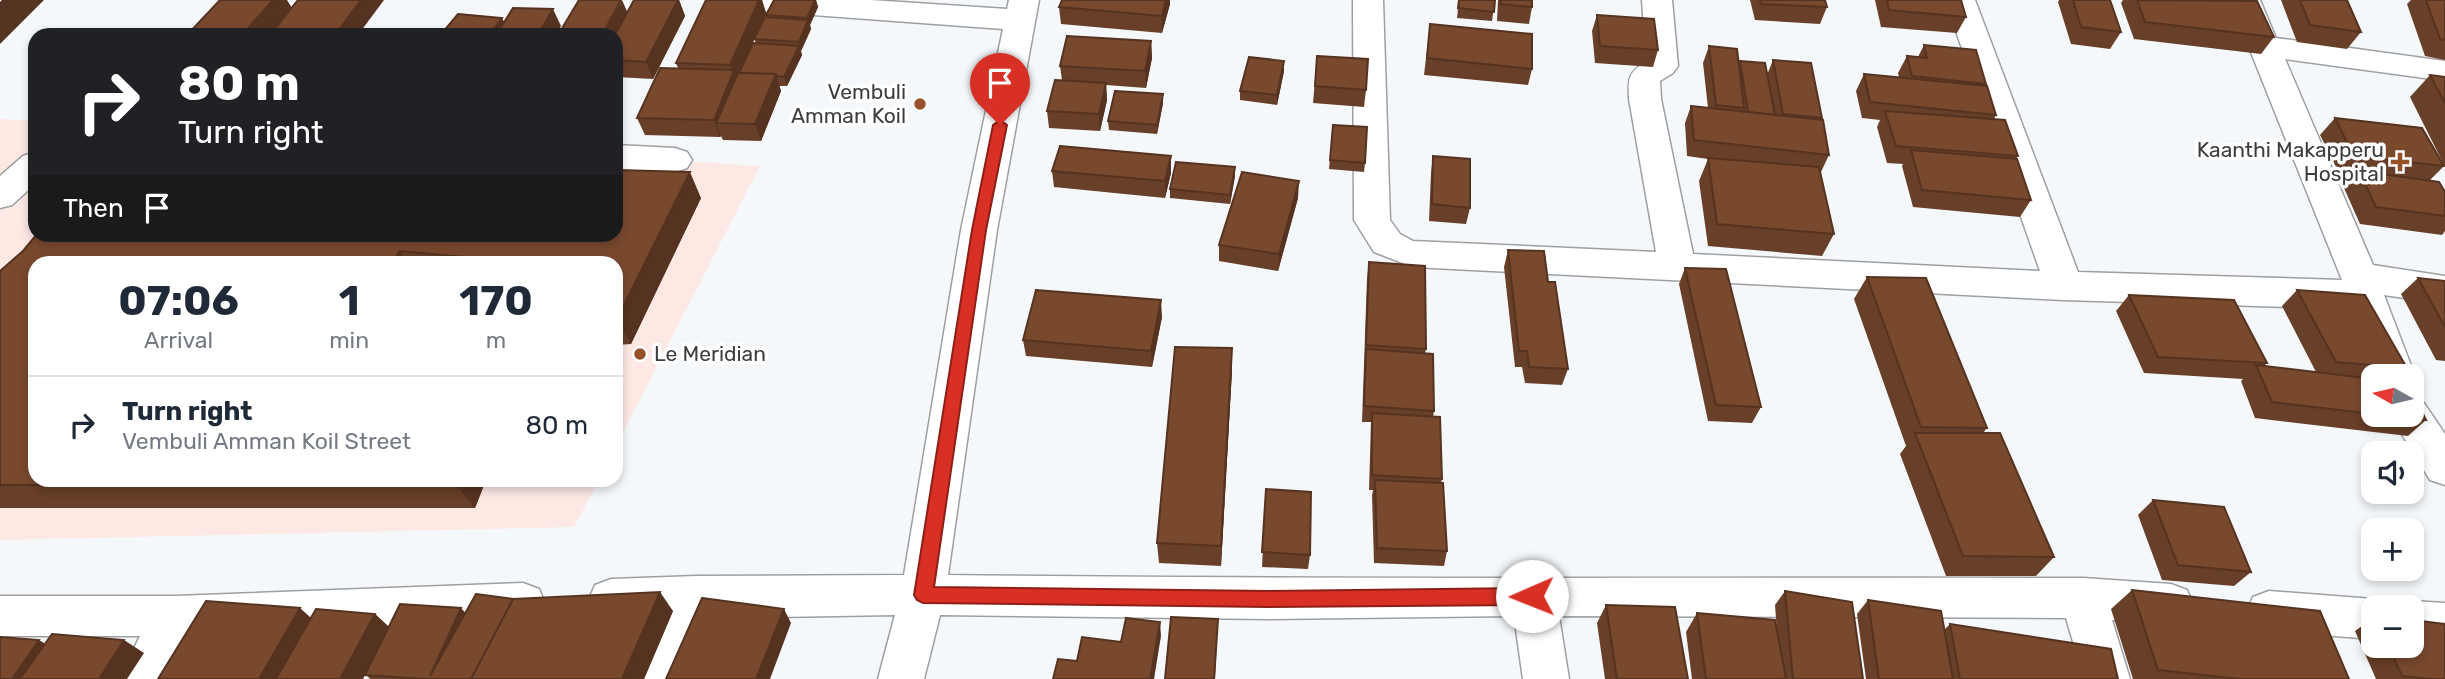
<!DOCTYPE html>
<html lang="en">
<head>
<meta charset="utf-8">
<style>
	body { margin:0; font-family:Rubik,sans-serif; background:#f2f2f3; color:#1f2937; height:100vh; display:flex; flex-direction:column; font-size:26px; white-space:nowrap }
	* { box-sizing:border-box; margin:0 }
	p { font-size:23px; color:#747a83 }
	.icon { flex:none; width:38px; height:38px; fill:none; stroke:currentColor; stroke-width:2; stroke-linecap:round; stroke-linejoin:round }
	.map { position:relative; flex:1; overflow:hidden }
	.side { position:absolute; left:28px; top:256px; width:595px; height:231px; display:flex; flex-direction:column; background:#fff; border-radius:21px; box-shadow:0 4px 10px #0003 }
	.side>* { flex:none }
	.banner { position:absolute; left:28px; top:28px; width:595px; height:214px; border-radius:21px; box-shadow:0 4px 10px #0003; background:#202124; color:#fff; overflow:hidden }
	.needle { width:46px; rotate:278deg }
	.controls { position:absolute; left:2361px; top:364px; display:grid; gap:14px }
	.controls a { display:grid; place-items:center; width:63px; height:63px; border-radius:14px; background:#fff; box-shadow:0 4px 10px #0003; font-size:35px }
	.pin { position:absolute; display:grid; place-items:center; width:60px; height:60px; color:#fff; margin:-72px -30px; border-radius:50% 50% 50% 0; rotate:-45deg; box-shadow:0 0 7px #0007 }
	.pin .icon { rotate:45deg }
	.me { position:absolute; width:77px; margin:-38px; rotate:269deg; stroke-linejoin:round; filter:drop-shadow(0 0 5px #0008) }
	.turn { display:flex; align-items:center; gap:24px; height:147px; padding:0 35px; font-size:32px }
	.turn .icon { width:91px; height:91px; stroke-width:2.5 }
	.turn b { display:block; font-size:49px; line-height:60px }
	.then { display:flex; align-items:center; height:66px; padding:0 35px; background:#0003; gap:14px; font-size:26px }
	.eta { display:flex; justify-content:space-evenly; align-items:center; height:119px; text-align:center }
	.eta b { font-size:42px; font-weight:700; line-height:49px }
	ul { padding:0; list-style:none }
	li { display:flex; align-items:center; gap:21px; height:98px; padding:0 35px; border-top:2px solid #e0e1e3 }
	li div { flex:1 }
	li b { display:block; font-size:26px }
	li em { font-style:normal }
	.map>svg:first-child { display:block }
	.commercial { fill:#fde8e4 }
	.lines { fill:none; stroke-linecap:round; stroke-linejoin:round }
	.minor-casing { stroke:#9d9fa3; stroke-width:3 }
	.minor { fill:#fff; fill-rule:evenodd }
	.wall { fill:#683f28; fill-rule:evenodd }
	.shaded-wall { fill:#553320 }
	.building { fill:#79492e; stroke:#553320; stroke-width:2 }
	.route { fill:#d93025; stroke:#8d1f18; stroke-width:2 }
	.poi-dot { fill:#975128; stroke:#fff; stroke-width:2.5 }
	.labels { text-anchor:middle; stroke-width:7; stroke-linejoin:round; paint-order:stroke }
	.poi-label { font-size:21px; fill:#3c3d3e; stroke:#fff; text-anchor:end }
</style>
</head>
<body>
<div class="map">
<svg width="2445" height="679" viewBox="0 0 2445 679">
	<rect width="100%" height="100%" fill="#f5f8fb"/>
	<path class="commercial" d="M0,119L35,121V234H616V157L760,166L616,446V262H35V480H599L574,527L0,540Z"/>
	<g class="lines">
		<defs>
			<g id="minor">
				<path d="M718,0H871L1007,9L1009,0H1039L997,230L948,575C1326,580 1705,577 2083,578L2171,584L2187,590L2193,604L2187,618L2171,624L2112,620L2130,679H2084L2066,618L1559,616L1569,679H1523L1514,616L1269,619L940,615L924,679H878L895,615L709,618L679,679H632L662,618L611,619L595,613L589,599L595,585L611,579L697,576L904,575L961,230L1003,29L733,9L722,7Z"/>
				<path d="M1353,0H1383L1390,220L1400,234L1413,241L1656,252L1629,99C1628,79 1628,72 1646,62L1642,0H1672L1678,66L1673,73L1660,81L1661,99L1693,254L2040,271L1945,0H1975L2078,272L2342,280L2230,0H2260L2276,38L2445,61V79L2439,80L2285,59L2373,265L2445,276V304L2384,295L2415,376L2412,382V376H2375L2352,309L2064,300L1413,267L1374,252L1354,220Z"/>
				<path d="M616,145L675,148L687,152L692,160L687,168L675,172L616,169Z"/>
				<path d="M35,152V184L12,205L0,208V176L23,156Z"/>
				<path d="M2412,399L2424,403L2445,434V485L2430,480L2390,415H2412Z"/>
				<path d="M523,583L539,589L545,603L539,617L523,623L188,636L166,679H119L140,636H0V596H175Z"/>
				<path d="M2269,591L2373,599L2390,607H2373V639L2269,631L2253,625L2247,611L2253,597Z"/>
				<path d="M2412,601L2445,603V645L2412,641V607H2396Z"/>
			</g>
		</defs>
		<use href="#minor" class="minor-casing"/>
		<use href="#minor" class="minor"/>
	</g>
	<g class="wall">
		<path d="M634,0H679L685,16L653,79L616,77V35Z"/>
		<path d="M706,0H762L766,13L755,37L767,18L766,15L774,0H816L818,7L810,25L811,29L801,51L802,55L787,86H779L781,91L761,141L723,140L721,136L720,137L645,135L637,118L678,68L676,63ZM754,39L756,43L749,53Z"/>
		<path d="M1062,0H1170V4L1162,33L1061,24L1059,7Z"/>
		<path d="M1459,0H1495L1492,21L1457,18Z"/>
		<path d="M1498,0H1532V7L1529,24L1497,21Z"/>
		<path d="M1750,0H1825L1827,7L1820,24L1755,20Z"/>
		<path d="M1875,0H1961L1966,17L1957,33L1881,27Z"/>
		<path d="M2059,0H2110L2121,32L2110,49L2071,44L2058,2Z"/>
		<path d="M2123,0H2251L2274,37L2261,54L2134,39L2121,3Z"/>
		<path d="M2281,0H2347L2361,32L2347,49L2297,42Z"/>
		<path d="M2411,0H2445V60L2425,56L2407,4Z"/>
		<path d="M1597,15L1658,50L1653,67L1595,63L1592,31Z"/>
		<path d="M1430,24L1532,69L1528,85L1424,75Z"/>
		<path d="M1151,41L1152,58L1146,88L1106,85L1107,100L1100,131L1049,128L1047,111L1062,80L1060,66Z"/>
		<path d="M1924,45L1986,84L1985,86L1996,115L1994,119L2018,156L2016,159L2031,200L2020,217L1913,207L1902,166L1903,164L1887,163L1877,127L1880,120L1862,118L1856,91L1864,74L1899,77L1898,73L1907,56L1918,57Z"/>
		<path d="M1709,46L1739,65L1740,61L1767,75L1773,60L1822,118L1821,120L1829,155L1821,172H1820L1834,234L1822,256L1708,246L1699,181L1708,159L1687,156L1685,123L1691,106L1708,108L1703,63Z"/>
		<path d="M1317,56L1366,90L1364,107L1313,103Z"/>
		<path d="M1284,71L1277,105L1240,100V91Z"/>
		<path d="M2430,75L2445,77V167L2410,97Z"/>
		<path d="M1163,103L1157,134L1109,130L1108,121Z"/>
		<path d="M2335,118L2444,166L2430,180L2445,193V231L2442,235L2360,224L2344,188L2356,175L2339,173L2320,135Z"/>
		<path d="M1333,125L1365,163L1364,172L1329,169Z"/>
		<path d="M1433,156L1470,208L1466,224L1429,221L1431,173Z"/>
		<path d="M1235,167V176L1230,204L1170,198V189Z"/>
		<path d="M1052,171L1171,173L1165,198L1054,187Z"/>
		<path d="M701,198L631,344L616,345V262H35L486,480L475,508H0V271L23,251Z"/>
		<path d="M1298,198L1278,271L1219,261V245Z"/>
		<path d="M1508,250L1548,282L1568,369L1562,385L1525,383L1522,367H1515L1504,267Z"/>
		<path d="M1369,262L1426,349L1425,353L1434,411L1433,417L1442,479L1441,483L1447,551L1444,566L1374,563L1372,495L1373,490H1369L1371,422H1362L1367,279Z"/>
		<path d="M1685,268L1761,407L1752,423L1708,421L1679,284Z"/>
		<path d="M1867,277L1987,428L1983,433L2054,557L2036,576H1946L1900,454L1906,446L1854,299Z"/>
		<path d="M2418,278L2445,281V361L2436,360L2401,294Z"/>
		<path d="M2297,290L2407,368L2397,376H2373V415H2412L2426,420L2408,436L2255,418L2241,381L2243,379L2144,373L2116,311L2129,295L2267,363L2264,366L2316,372L2282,306Z"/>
		<path d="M1162,317L1152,367L1026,356L1023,340Z"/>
		<path d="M1232,370L1221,566L1159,563L1157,543Z"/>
		<path d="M1266,489L1310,555L1308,569L1262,567Z"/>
		<path d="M2153,500L2251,572L2234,586L2162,580L2138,515Z"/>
		<path d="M2132,590L2349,679H2133L2111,609Z"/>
		<path d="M1785,591L1863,679H1692L1686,632L1697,613L1777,632L1775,605Z"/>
		<path d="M515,599L673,611L644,679H370L311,618L375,614L389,627L465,613Z"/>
		<path d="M1868,600L1944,630L1950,624L2118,679H1866L1857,614Z"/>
		<path d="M1606,605L1688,679H1605L1597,623Z"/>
		<path d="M2373,618V646H2412L2445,679H2376L2355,631Z"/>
	</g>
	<g class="shaded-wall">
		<path d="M2,0H44L0,44V2Z"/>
		<path d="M273,0H287L292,8L269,35H242Z"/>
		<path d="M361,0H384L358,35H335Z"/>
		<path d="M622,0L629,16L616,35H602Z"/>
		<path d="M678,0H679L685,16L653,79L646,62Z"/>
		<path d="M759,0H762L766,13L739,74L716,123L721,136L720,137L714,120L733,73L730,65Z"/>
		<path d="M815,0H816L818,7L810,25L811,29L801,51L799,42L808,21L807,18Z"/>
		<path d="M1166,0H1170V4L1162,33V16Z"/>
		<path d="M553,9L561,26L556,35H538Z"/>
		<path d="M502,18L507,27L501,35H489Z"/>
		<path d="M1151,41L1152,58L1146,88L1145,71Z"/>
		<path d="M799,46L802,55L787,86L784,77Z"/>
		<path d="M1284,61V71L1277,105V95Z"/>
		<path d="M776,74L781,91L761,141L755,124Z"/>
		<path d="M1106,83L1107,100L1100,131L1099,114Z"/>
		<path d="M1163,94V103L1157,134V125Z"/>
		<path d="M1171,156V173L1165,198V181Z"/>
		<path d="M1235,167V176L1230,204V195Z"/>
		<path d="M690,172L701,198L631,344L617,319Z"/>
		<path d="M1299,181L1298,198L1278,271L1279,254Z"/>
		<path d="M400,251L408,262H392Z"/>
		<path d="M1161,300L1162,317L1152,367L1151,351Z"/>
		<path d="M1232,348V370L1221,566V546Z"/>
		<path d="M458,480H486L475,508L456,485Z"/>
		<path d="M660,592L673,611L644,679H622Z"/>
		<path d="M300,608L321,627L292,679H259Z"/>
		<path d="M461,608L474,622L430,676Z"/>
		<path d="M784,609L791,623L770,679H756Z"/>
		<path d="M375,614L390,628L363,679H340Z"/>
		<path d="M1218,619L1215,679H1214Z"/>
		<path d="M1160,622L1161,636L1154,679H1150Z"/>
		<path d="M39,640L60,653L43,679H12Z"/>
		<path d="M124,640L144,653L127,679H99Z"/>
	</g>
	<g class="building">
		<path d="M220,0H273L242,35H187Z"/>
		<path d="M298,0H361L335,35H270Z"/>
		<path d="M579,0H621L602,35H558Z"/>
		<path d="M634,0H678L646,62L616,60V35H615Z"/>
		<path d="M706,0H759L730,65L676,63Z"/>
		<path d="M774,0H815L807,18L766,15Z"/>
		<path d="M1062,0H1166L1162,16L1059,7Z"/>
		<path d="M1459,0H1495L1494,12L1458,8Z"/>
		<path d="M1501,0H1532V7L1500,4Z"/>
		<path d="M1760,0H1825L1827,7L1761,4Z"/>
		<path d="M1887,0H1961L1966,17L1889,10Z"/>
		<path d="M2073,0H2110L2121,32L2081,27Z"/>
		<path d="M2137,0L2257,1L2274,37L2145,22Z"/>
		<path d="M2300,0H2347L2361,32L2310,25Z"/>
		<path d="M2426,0H2445V40L2440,39Z"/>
		<path d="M513,8L553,9L538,35H496Z"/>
		<path d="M458,14L502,18L489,35L443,32Z"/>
		<path d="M1597,15L1654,19L1658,50L1600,46Z"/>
		<path d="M765,17L808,20L799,42L754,39Z"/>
		<path d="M1430,24L1532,34V69L1427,58Z"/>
		<path d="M430,31L478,35H427Z"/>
		<path d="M1067,36L1151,41L1145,71L1060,66Z"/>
		<path d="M753,43L799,46L784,77L776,76V74L739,73Z"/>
		<path d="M1924,45L1976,50L1986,84L1912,76L1907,56L1927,58Z"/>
		<path d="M1709,46L1737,49L1744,108L1716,105Z"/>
		<path d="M1317,56L1368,59L1366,90L1315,86Z"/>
		<path d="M1249,57L1284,61L1277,95L1240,91Z"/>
		<path d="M1773,60L1811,63L1822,118L1783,114Z"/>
		<path d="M1740,61L1765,63L1775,115L1748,112Z"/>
		<path d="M660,68L734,70L714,120L637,118Z"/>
		<path d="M738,73L776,74L755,124L716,123Z"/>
		<path d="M1864,74L1987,86L1996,115L1870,102Z"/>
		<path d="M2430,75L2445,77V103Z"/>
		<path d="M1055,80L1106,83L1099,114L1047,111Z"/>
		<path d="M1115,91L1163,94L1157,125L1108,121Z"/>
		<path d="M1691,106L1823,120L1829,155L1694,140Z"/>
		<path d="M1885,111L2005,120L2018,156L1896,146Z"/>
		<path d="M2335,118L2422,128L2444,166L2354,156Z"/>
		<path d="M1333,125L1367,127L1365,163L1330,160Z"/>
		<path d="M1060,146L1171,156L1165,181L1052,171Z"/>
		<path d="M1911,150L2017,159L2031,200L1922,190Z"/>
		<path d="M1433,156L1470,159V208L1432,204Z"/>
		<path d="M1708,158L1819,167L1834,234L1717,224Z"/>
		<path d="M1176,162L1235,167L1230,195L1170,189Z"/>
		<path d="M616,170L690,172L617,319H616V262H517L400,251L392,262H35V480H458L456,485H0V271L23,251L37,234H616Z"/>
		<path d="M2359,171L2439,182L2445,192V216L2376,207Z"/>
		<path d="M1242,172L1299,181L1279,254L1219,245Z"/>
		<path d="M1508,250L1544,251L1548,282H1555L1568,369L1529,367L1527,351H1519Z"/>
		<path d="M1369,262L1425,266L1426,349L1366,345Z"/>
		<path d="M1685,268L1726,269L1761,407L1716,405Z"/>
		<path d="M1867,277L1926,278L1987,428L1921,427Z"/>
		<path d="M2418,278L2445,281V327Z"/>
		<path d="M1036,290L1161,300L1151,351L1023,340Z"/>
		<path d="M2297,290L2365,295L2407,368L2336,362Z"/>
		<path d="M2129,295L2234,300L2267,363L2158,357Z"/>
		<path d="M1175,347L1232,348L1221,546L1157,543Z"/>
		<path d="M1366,349L1433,354L1434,411L1364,406Z"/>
		<path d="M2256,365L2373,379V414L2272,402Z"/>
		<path d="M2412,391L2426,420L2379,415H2412Z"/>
		<path d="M1372,413L1440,417L1442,479L1372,475Z"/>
		<path d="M1915,433H2000L2054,557L1963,556Z"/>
		<path d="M1375,480L1443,483L1447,551L1377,548Z"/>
		<path d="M1266,489L1311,492L1310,555L1262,552Z"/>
		<path d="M2153,500L2224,507L2251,572L2178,565Z"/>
		<path d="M2132,590L2320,611L2349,679H2240L2158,670Z"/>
		<path d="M1785,591L1852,602L1863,679H1793Z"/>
		<path d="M660,592L622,679H471L513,599Z"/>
		<path d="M476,594L514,599H513L471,679H425L365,675L400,604L461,608L430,676Z"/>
		<path d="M702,598L784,609L756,679H666Z"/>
		<path d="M1868,600L1941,611L1953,679H1879Z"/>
		<path d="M206,601L300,608L259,679H158Z"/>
		<path d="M1606,605L1675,607L1688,679H1617Z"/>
		<path d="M316,609L375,614L340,679H276Z"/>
		<path d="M1697,613L1775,620L1786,679H1706Z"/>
		<path d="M1171,617L1218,619L1214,679H1165Z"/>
		<path d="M1126,618L1160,622L1150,679H1053L1058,659L1077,661L1082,637L1121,642Z"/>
		<path d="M2412,620L2445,624V679H2429L2402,676L2388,646H2412Z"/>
		<path d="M1950,624L2111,649L2118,679H1960Z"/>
		<path d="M52,634L124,640L99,679H20Z"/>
		<path d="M0,637L39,640L12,679H0Z"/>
	</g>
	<path class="route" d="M1000,120L1007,125L986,230L934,587L1269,591L1532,588L1539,591L1542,596L1539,602L1532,605L1269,607L923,603L917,600L914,595L972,230L993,125Z"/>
	<g class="poi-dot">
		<circle cx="920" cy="104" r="7"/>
		<path d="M2396.5 151.5h7v7h7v7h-7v7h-7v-7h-7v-7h7z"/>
		<circle cx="640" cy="354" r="7"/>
	</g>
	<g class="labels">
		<g class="poi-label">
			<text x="906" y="99">Vembuli<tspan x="906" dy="24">Amman Koil</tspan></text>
			<text x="2384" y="157">Kaanthi Makapperu<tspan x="2384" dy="24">Hospital</tspan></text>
			<text x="654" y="361" text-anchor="start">Le Meridian</text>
		</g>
	</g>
</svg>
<div class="controls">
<a><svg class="needle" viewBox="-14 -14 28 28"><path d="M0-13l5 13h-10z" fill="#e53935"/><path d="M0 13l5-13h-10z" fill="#747a83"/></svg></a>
<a><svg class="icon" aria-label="sound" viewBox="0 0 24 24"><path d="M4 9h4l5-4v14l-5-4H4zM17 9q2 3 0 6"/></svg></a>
<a>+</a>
<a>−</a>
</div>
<div class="pin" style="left:1000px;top:125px;background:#d93025"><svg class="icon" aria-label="arrive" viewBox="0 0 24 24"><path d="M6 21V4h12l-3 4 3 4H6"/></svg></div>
<svg class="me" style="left:1532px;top:596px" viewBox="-20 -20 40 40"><circle r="19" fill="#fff"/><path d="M0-13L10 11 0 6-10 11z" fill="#d93025"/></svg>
<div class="banner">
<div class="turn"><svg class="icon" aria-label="right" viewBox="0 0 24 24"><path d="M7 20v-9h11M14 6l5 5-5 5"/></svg><div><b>80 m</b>Turn right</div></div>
<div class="then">Then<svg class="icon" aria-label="arrive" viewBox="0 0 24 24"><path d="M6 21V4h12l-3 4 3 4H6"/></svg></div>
</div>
<section class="side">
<div class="eta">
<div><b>07:06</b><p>Arrival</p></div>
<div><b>1</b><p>min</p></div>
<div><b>170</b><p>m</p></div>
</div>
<ul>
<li><svg class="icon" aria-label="right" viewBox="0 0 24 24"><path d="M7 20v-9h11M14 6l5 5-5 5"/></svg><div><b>Turn right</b><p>Vembuli Amman Koil Street</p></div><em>80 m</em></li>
</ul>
</section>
</div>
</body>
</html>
